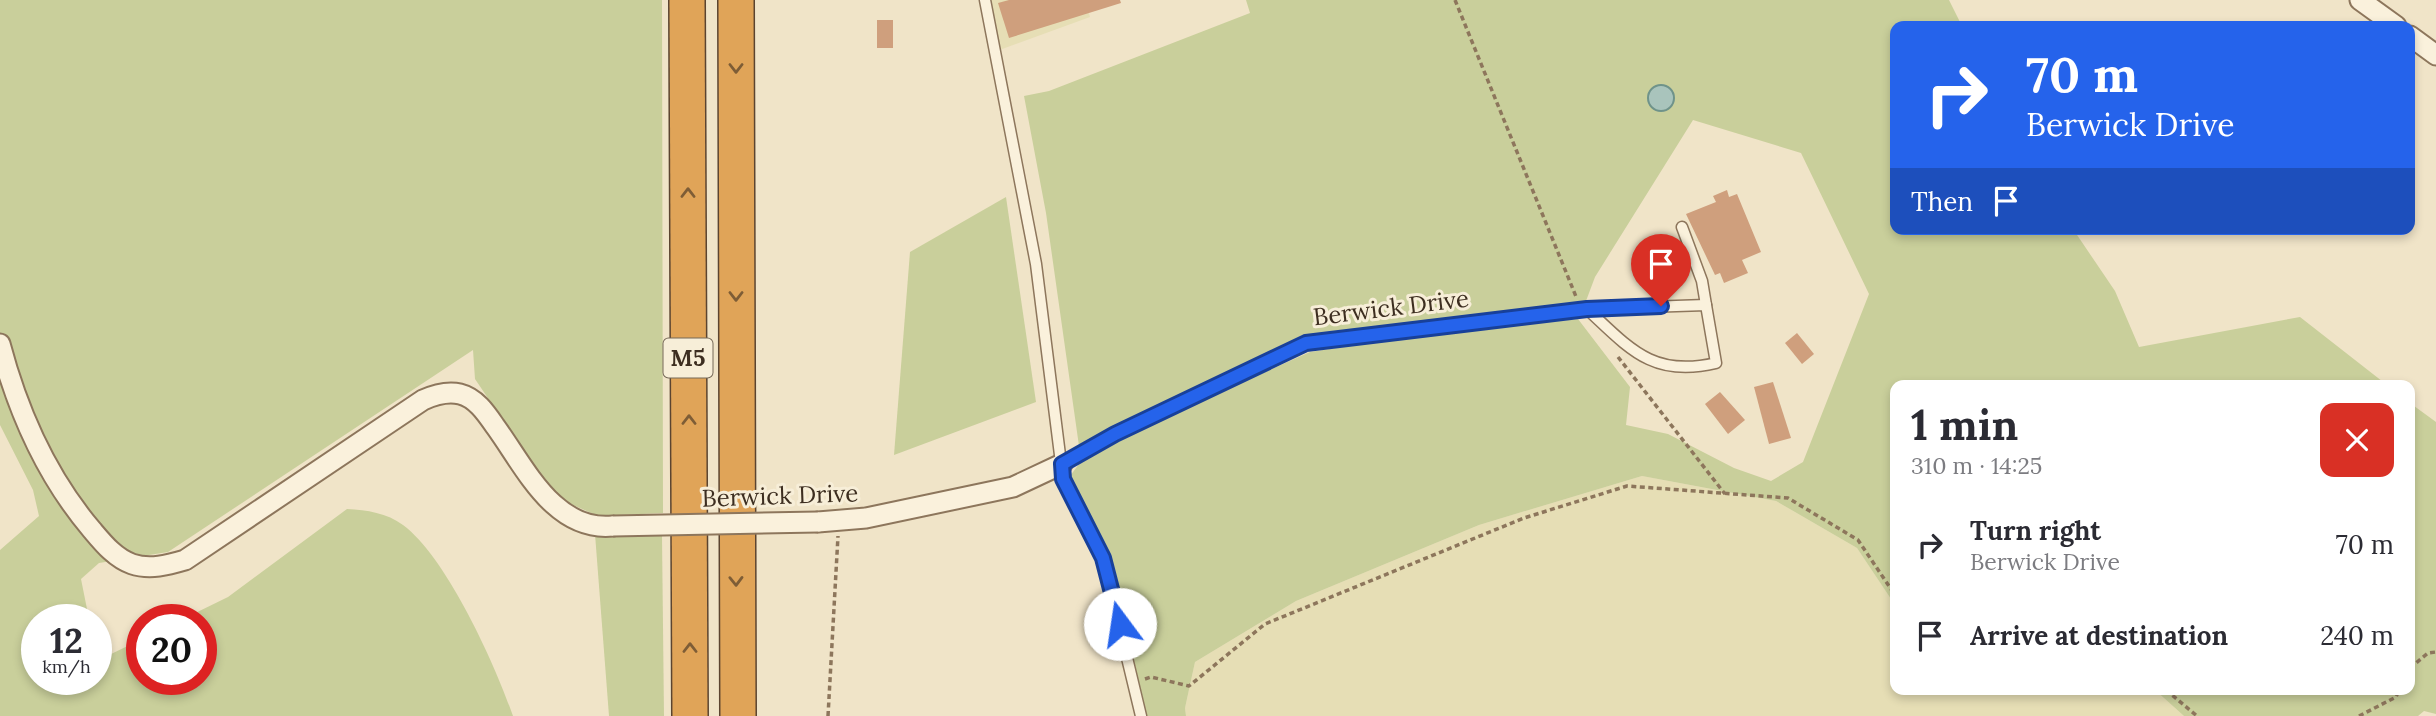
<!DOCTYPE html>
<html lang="en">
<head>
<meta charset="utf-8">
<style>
	body { margin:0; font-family:Lora,serif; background:#f2f2f3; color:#2b2b33; height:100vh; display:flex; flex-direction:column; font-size:26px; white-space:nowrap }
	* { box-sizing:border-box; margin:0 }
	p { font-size:23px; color:#7c7c81 }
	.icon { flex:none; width:38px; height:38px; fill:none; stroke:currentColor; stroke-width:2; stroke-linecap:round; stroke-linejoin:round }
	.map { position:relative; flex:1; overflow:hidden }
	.side { position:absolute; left:1890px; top:380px; width:525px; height:315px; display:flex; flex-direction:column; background:#fff; border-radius:14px; box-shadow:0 4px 10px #0003 }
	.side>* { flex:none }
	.top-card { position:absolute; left:1890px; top:21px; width:525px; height:214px; border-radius:14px; box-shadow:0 4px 10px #0003; background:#2563eb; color:#fff; overflow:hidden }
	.speed { position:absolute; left:21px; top:604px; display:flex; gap:14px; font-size:35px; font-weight:700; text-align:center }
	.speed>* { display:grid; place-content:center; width:91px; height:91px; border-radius:50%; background:#fff; box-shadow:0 4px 10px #0003; line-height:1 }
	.speed small { font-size:18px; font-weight:400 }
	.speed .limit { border:10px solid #d22; background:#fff; color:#111 }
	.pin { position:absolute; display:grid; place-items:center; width:60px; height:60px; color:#fff; margin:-72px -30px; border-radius:50% 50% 50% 0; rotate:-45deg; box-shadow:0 0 7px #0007 }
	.pin .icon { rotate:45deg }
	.me { position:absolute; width:77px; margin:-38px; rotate:346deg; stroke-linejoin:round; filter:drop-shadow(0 0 5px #0008) }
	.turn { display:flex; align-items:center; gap:24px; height:147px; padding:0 21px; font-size:32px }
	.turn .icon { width:91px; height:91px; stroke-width:2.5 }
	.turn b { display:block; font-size:49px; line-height:60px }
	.then { display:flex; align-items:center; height:66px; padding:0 21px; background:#0003; gap:14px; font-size:26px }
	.round { display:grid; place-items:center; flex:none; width:74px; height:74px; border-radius:14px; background:#f2f2f3 }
	.overview { display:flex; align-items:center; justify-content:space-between; height:119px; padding:0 21px }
	h1 { font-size:42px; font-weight:700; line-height:52px }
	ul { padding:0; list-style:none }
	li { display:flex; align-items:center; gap:21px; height:91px; padding:0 21px }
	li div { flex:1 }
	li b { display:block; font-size:26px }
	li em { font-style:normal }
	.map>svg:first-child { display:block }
	.farmland { fill:#e6deb5 }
	.green { fill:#c9cf9b }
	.water { fill:#a9c4bc; stroke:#6f938a; stroke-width:2 }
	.building { fill:#cf9f7d }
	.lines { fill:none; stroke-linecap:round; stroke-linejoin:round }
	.service-casing { stroke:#8d765c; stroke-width:13 }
	.minor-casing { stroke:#8d765c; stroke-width:23 }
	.motorway-casing { stroke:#5b4430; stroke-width:38 }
	.path { stroke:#8d765c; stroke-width:3.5; stroke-dasharray:5 3.5; stroke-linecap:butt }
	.service { stroke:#faf1dc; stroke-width:10 }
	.minor { stroke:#faf1dc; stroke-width:19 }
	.motorway { stroke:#e0a458; stroke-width:35 }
	.minor-bridge-casing { stroke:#8d765c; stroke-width:23; stroke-linecap:butt }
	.minor-bridge { stroke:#faf1dc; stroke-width:19 }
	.oneway { stroke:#7e5d36 }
	.route-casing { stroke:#184099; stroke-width:18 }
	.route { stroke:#2563eb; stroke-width:12 }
	.labels { text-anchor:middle; stroke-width:6; stroke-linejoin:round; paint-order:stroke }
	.shield { fill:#f7eed8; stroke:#756857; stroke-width:2 }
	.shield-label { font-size:23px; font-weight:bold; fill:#3d2e20 }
	.street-label { font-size:24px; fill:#3d2e20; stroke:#f7eed8 }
</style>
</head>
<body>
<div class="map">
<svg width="2436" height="716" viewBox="0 0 2436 716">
	<rect width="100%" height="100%" fill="#f0e4c8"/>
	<g class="farmland">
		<path d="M985,0H1085L1090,17L994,52Z"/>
		<path d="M1642,476L1776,501L1857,548L1895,605V690H2155L2184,716H1186L1185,708L1195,662L1296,601L1479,525Z"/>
	</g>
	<g class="green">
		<path d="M0,0H662L663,513L598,516L555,497L475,379L473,350L168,552L99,563L81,579L89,619L37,620V679H96V634L107,656L142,639V679H201V620L183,619L228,597L347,509C367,510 387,513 403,525C447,558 495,664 513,716H0V550L39,516L33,490L0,425Z"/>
		<path d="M1246,0H1949L1962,26H1895V229H2073L2115,291L2139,347L2300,317L2387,385H1895V605L1857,548L1776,501L1642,476L1479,525L1296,601L1195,662L1185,708L1186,716H1147L1109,556L1070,476L1082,460L1190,405L1310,352L1433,333L1578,319L1630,387L1626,425L1668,434L1734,468L1771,481L1803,462L1869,294L1801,153L1693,120L1595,277L1586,301L1501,314L1376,327L1309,339L1079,446L1046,213L1024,96L1049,91L1250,13Z"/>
		<path d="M1006,197L1036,402L894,455L910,252Z"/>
		<path d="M2410,403L2436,422V714L2424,711L2418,716H2184L2155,690H2410Z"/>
		<path d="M595,534L662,536L664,716H609Z"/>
	</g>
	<circle class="water" cx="1661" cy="98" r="13"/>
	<g class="building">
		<path d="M1009,0H1120L1121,3L1009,38L998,3Z"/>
		<rect x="877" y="20" width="16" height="28"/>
		<path d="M1727,190L1729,197L1737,194L1761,252L1742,260L1748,273L1724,283L1720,273L1715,275L1686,214L1716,202L1713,196Z"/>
		<path d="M1797,333L1814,354L1802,364L1785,343Z"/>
		<path d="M1773,382L1791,438L1769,444L1754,387Z"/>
		<path d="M1720,392L1745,420L1728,434L1705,404Z"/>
	</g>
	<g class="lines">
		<defs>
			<g id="service">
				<path d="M985,0L1036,264L1063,479L1103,558L1141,716"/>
				<path d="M1682,227L1702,281L1706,305"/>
				<path d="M1062,464L1115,434L1306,343L1587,309L1706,305L1716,363C1653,378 1630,349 1587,309"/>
			</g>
			<g id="minor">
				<path d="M2360,0L2396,26"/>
				<path d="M2410,36L2436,55"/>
				<path d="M0,344C18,412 46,476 92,530C103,543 115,558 132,564C150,570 168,565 185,560L423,400C434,395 447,391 460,394C476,398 486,413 495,426C525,467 554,532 613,526"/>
				<path d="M818,522L866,518L1013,487L1062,464"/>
			</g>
			<g id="motorway">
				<path d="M687,0L690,716"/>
				<path d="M736,0L738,716"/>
			</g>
		</defs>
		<use href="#service" class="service-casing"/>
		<use href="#minor" class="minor-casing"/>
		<use href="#motorway" class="motorway-casing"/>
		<g class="path">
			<path d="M1455,0L1577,299"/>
			<path d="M1618,357L1725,494"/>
			<path d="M2410,668L2428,653L2436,652"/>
			<path d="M1145,679L1151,677L1189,686L1265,624L1524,518L1627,486L1788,498L1858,540L1895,595"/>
			<path d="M2166,690L2197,716"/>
			<path d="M828,716L838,536"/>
			<path d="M2359,716L2396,697L2399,690"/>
		</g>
		<use href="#service" class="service"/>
		<use href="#minor" class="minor"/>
		<use href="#motorway" class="motorway"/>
		<defs>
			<path id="minor-bridge" d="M613,526L818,522"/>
		</defs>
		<use href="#minor-bridge" class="minor-bridge-casing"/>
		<use href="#minor-bridge" class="minor-bridge"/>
	</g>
	<defs><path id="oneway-chevron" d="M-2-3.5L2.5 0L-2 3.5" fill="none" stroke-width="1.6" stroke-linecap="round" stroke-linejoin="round" transform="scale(1.75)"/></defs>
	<g class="oneway">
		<use href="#oneway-chevron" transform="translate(736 68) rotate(90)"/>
		<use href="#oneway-chevron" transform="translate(688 193) rotate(-90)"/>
		<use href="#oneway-chevron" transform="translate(736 296) rotate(90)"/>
		<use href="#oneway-chevron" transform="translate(689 420) rotate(-90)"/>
		<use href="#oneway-chevron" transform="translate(736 581) rotate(89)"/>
		<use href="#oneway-chevron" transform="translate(690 648) rotate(-90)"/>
	</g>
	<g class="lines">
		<defs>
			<path id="route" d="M1120,624L1103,558L1063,479L1062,464L1115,434L1306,343L1587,309L1661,306"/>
		</defs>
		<use href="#route" class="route-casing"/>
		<use href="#route" class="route"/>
	</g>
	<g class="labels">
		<rect class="shield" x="663.5" y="338.5" width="49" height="39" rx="5"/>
		<g class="shield-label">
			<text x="688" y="366">M5</text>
		</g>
		<g class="street-label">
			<text transform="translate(1391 308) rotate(-7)" y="8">Berwick Drive</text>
			<text transform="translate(780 496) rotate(-2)" y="8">Berwick Drive</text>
		</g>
	</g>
</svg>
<div class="speed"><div>12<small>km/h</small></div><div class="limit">20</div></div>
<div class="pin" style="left:1661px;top:306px;background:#d93025"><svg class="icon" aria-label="arrive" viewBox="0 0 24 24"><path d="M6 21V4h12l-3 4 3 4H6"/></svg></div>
<svg class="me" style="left:1120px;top:624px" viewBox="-20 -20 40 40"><circle r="19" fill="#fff"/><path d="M0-13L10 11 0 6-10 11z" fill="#2563eb"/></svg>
<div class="top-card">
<div class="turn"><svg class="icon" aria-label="right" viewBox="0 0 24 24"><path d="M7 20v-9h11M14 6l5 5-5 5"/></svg><div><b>70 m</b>Berwick Drive</div></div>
<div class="then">Then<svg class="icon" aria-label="arrive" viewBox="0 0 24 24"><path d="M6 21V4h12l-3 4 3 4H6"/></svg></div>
</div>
<section class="side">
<div class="overview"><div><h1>1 min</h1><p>310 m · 14:25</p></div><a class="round" style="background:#d93025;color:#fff"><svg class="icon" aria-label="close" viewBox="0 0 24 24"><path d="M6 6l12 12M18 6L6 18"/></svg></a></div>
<ul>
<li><svg class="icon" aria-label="right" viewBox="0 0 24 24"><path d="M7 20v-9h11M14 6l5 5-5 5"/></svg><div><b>Turn right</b><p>Berwick Drive</p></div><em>70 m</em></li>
<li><svg class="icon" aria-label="arrive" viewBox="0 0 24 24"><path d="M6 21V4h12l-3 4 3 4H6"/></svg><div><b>Arrive at destination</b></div><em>240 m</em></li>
</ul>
</section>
</div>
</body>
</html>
